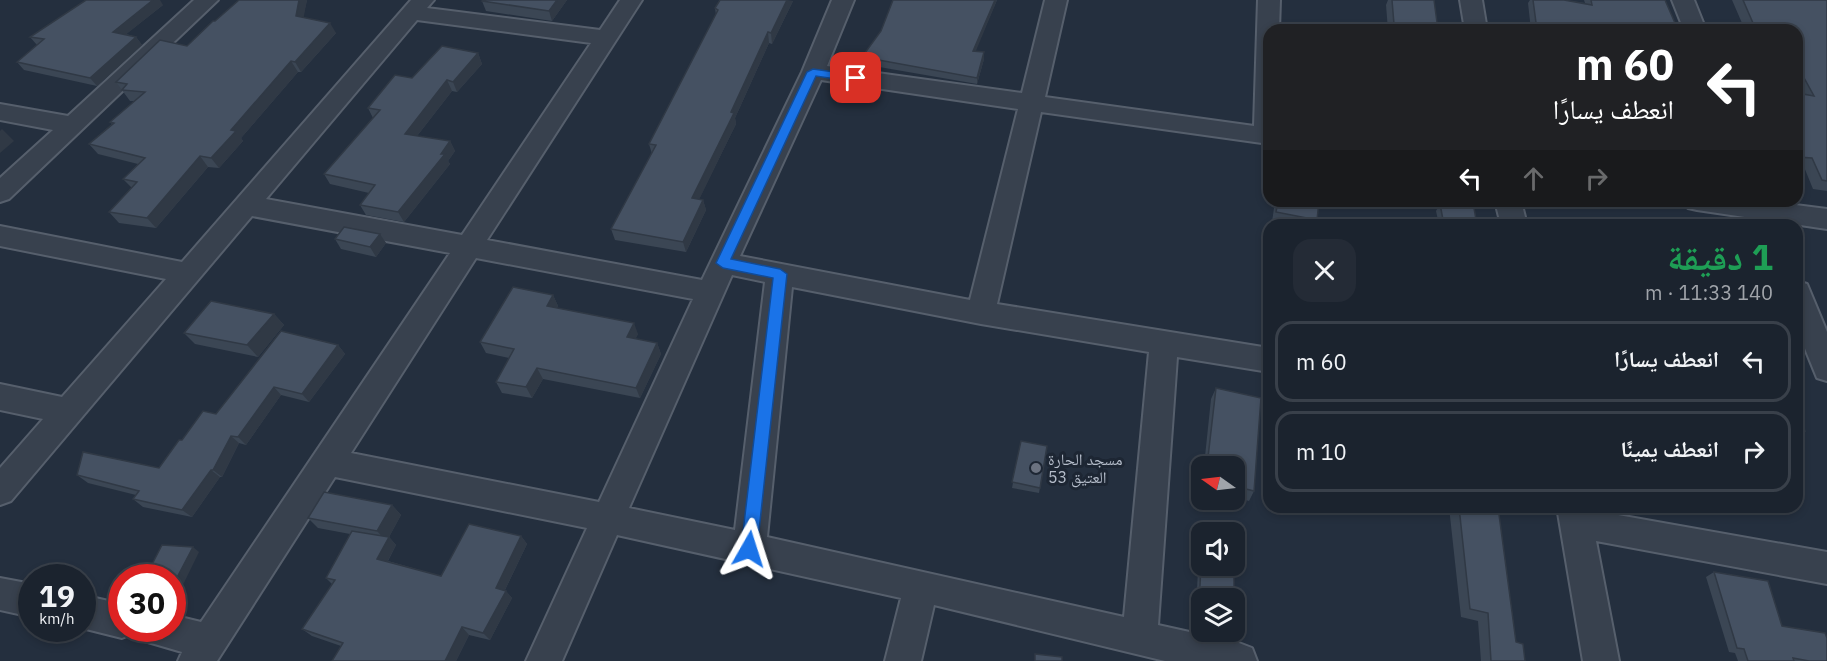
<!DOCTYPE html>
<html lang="ar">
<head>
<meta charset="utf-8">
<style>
	body { margin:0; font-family:"IBM Plex Sans","Noto Naskh Arabic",sans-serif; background:#242b36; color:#f1f3f6; direction:rtl; height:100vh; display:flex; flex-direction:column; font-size:22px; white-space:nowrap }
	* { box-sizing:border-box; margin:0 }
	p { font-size:20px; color:#a0a4aa }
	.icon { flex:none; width:33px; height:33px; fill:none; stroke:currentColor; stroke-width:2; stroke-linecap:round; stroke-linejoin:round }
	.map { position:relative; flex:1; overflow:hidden; direction:ltr }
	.sheet { position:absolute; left:1263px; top:219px; width:540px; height:294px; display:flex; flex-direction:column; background:#1b232e; border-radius:18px; box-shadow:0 3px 9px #0003,0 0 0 2px #39404a; direction:rtl }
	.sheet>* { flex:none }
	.hud { position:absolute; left:1263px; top:24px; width:540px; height:183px; border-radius:18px; box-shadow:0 3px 9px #0003,0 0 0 2px #39404a; direction:rtl; background:#202124; color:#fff; overflow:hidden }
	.needle { width:39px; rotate:284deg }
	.tools { position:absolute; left:1191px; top:456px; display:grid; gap:12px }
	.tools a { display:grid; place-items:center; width:54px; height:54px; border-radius:12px; background:#1b232e; box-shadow:0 3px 9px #0003,0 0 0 2px #39404a; font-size:30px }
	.speed { position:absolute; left:18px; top:564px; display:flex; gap:12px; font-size:30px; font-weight:700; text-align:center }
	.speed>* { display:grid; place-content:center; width:78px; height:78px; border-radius:50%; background:#1b232e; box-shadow:0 3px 9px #0003,0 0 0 2px #39404a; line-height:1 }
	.speed small { font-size:15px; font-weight:400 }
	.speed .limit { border:9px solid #d22; background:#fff; color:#111 }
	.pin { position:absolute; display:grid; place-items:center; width:51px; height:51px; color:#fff; margin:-26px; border-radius:12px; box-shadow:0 3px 9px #0006 }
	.me { position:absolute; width:66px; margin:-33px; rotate:6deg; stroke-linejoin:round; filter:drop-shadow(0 0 4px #0008) }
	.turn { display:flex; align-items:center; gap:21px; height:126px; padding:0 30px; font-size:27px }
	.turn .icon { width:78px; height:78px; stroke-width:2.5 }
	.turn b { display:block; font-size:42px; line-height:51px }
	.lanes { display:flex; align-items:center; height:57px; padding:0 30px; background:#0003; justify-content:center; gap:30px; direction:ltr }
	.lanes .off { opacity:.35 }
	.round { display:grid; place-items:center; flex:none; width:63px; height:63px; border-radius:18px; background:#242b36 }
	.overview { display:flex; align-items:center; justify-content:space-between; height:102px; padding:0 30px }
	h1 { font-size:36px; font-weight:800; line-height:45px; color:#1e9e55 }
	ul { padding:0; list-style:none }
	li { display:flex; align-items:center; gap:18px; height:81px; margin:0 12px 9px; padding:0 18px; border:3px solid #39404a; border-radius:18px }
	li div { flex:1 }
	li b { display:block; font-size:22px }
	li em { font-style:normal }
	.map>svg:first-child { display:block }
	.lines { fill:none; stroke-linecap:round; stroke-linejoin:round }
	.street-casing { stroke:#565f6c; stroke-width:4 }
	.street { fill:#38414e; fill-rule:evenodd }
	.wall { fill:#3b4654 }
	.shaded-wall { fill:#303945 }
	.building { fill:#455162; stroke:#303945; stroke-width:1.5 }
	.route { fill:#1a73e8; stroke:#114b97; stroke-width:1.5 }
	.worship-dot { fill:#6b7280; stroke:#1d2633; stroke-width:2 }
	.labels { text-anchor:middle; stroke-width:6; stroke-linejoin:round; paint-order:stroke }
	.poi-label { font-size:16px; fill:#b4bcc9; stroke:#1d2633; text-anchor:start }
</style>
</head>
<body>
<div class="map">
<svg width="1827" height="661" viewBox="0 0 1827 661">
	<rect width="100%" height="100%" fill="#242f3e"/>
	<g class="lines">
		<defs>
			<g id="street">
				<path d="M194,0H218L9,199L0,202V178L53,130L0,120V104L68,116Z"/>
				<path d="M411,0H434L427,8L600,30L620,0H642L487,240L702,280L802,72L832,0H854L827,66L1022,93L1045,0H1067L1045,97L1254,126L1258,0H1280L1279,30H1269V144L1041,112L997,304L1269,348V372L1177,357L1158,625L1239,643L1252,648L1257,661H1165L934,605L921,661H885L901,598L617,535L562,661H526L587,528L335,477L217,661H178L182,652L141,640L136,629L134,633L122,638L82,628V595L122,604V628H172V615L201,622L450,253L252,216L11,501L0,505V468L43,419L0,410V384L62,397L166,279L0,246V226L182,262ZM417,20L591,43L462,235L266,199ZM821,80L1018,109L970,300L740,256ZM476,258L693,299L599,502L351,453ZM732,275L765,282L735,530L629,508ZM792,287L981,324L1149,352L1124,617L767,537Z"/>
				<path d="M1460,0H1482L1487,30H1465Z"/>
				<path d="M1672,0H1694L1706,30H1684Z"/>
				<path d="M1495,201H1521L1527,225H1501Z"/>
				<path d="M1684,201H1765L1827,209V229L1697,210L1688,208Z"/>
				<path d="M1797,281L1807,284L1827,332V381L1817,378L1797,329Z"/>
				<path d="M1557,507H1589L1590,510L1827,552V584L1596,541L1619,661H1583Z"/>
				<path d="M0,578L32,584V617L0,610Z"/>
			</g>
		</defs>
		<use href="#street" class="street-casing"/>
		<use href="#street" class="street"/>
	</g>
	<g class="wall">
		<path d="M239,0H307L303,17L336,33L301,72H298L241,138L243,141L219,168L208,167L156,228L119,223L109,212L132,188L123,179L138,164L98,154L89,144L112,124L110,122L135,101H130L116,82L187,46Z"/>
		<path d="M483,0H567L552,21L486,11L482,1Z"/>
		<path d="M720,0L793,1L772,44L769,43L735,118L736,124L699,199L703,200L706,210L686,252L615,240L611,229L652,154L649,144L716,15L715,8Z"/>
		<path d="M893,0H997L975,51L984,59L977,84L862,64V57L881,31Z"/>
		<path d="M1388,0H1434L1438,30H1388L1386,5Z"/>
		<path d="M1530,0H1564L1585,3L1584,0H1665L1678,30H1531L1528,3Z"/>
		<path d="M1732,0H1827V191L1813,189L1804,167H1797V93L1800,94L1797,88V30H1745Z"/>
		<path d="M163,5L126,34L136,37L142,45L97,86L24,70L17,62L37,45L30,37Z"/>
		<path d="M478,53L482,64L457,92L452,91L417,136L450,141L455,151L448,161L450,164L404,222L366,215L360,205L369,193L330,184L324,174L373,118L368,108Z"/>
		<path d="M1275,201H1319L1317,220L1315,225H1286L1272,222Z"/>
		<path d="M1440,204L1477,225H1439L1436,211Z"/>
		<path d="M380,234L386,243L376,257L341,249L335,239Z"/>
		<path d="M553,295L558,306L557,308L638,334L635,339L657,343L661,354L640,398L543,379L532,398L502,393L496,382L509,358L486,353L480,342Z"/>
		<path d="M274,314L284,325L258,357L195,344L184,333Z"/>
		<path d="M338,345L345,354L309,402L281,395L246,445L239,443L222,477H220L192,517L143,507L133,499L136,495L88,483L77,475L159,468L182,440L216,414Z"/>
		<path d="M1216,388L1254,491L1249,501L1234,497V466H1204L1211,399Z"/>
		<path d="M1797,408L1805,431L1797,438Z"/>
		<path d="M1021,441L1047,446L1039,493L1012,488Z"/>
		<path d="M392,505L401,515L389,537L396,545L388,561L441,576L521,536L527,544L505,590L512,598L490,640L469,635L456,661H332L341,646L312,636L302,629L332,584L326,578L350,534L318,528L308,518Z"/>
		<path d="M1449,507H1498L1516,642L1525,661H1481L1478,621L1461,617Z"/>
		<path d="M1201,542L1202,598V613L1196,612L1199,547Z"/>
		<path d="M1714,572L1782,626L1827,661H1738L1735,653L1729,652L1706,577Z"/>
	</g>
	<g class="shaded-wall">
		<path d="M153,0H160L163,5L119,40L113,32Z"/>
		<path d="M299,0H307L302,26L296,16Z"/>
		<path d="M557,0H567L552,21L549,11Z"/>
		<path d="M787,0L793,1L772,44L771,33Z"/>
		<path d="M995,0H997L973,58V51Z"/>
		<path d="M330,23L336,33L301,72L295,62Z"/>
		<path d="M768,32L769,43L735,118L736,124L695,208L692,198Z"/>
		<path d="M136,37L142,45L97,86L90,78Z"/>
		<path d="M984,52V59L977,84V78Z"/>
		<path d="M478,53L482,64L457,92L453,82Z"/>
		<path d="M291,61L298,72L241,138L243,141L219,168L211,158L231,130Z"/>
		<path d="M447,80L452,91L410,145L405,134Z"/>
		<path d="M2,129L14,141L0,153V131Z"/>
		<path d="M450,141L455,151L448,161L450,164L404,222L398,212Z"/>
		<path d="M200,156L208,167L156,228L147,218Z"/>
		<path d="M703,200L706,210L686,252L683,242Z"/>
		<path d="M380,234L386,243L376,257L370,247Z"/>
		<path d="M553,295L558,306L552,317L547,306Z"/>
		<path d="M274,314L284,325L258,357L247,345Z"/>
		<path d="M634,323L638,334L631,349L627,337Z"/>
		<path d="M657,343L661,354L640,398L636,388Z"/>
		<path d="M338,345L345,354L309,402L302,394Z"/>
		<path d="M537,368L543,379L532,398L526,387Z"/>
		<path d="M274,387L281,395L246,445L238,437Z"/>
		<path d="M231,436L239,443L222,477L213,470Z"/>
		<path d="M211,470L220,477L192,517L182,510Z"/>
		<path d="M392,505L401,515L389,537L396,545L385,566L377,559L386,541L377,531Z"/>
		<path d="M521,536L527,544L502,596L496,588Z"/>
		<path d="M193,547L199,552L178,595L172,592V587Z"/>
		<path d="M506,591L512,598L490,640L483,633Z"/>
		<path d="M462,627L469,635L456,661H445Z"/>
	</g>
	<g class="building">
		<path d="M86,0H153L113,32L136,37L90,78L17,62L44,39L30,37Z"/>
		<path d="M239,0H299L296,16L330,23L295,62L291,61L231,130L236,131L211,158L200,156L147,218L109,212L137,182L123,179L145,158L89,144L114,123L110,122L145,92L122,90L127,84L116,82L160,40L187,46L213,21H215Z"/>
		<path d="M483,0H557L549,11L482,1Z"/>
		<path d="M720,0H787L771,33L768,32L731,112L734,113L692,198L703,200L683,242L611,229L656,145L649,144L718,10L715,8Z"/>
		<path d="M893,0H995L973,51L984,52L977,78L862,57L881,31Z"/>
		<path d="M1392,0H1434L1438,30L1394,24Z"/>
		<path d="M1533,0H1564L1592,5L1591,0H1665L1678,30H1537Z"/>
		<path d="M1743,0H1827V181L1822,180L1812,158L1797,157V93L1814,96L1797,65V30H1778L1776,26L1753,23Z"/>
		<path d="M442,46L478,53L453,82L447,80L405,134L450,141L441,154H445L398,212L360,205L375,185L324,174L380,110L368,108L395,75L412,78Z"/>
		<path d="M1278,201H1319L1317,220L1276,212Z"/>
		<path d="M1440,204L1474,208L1477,225H1444Z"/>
		<path d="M1585,220L1620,225H1587Z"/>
		<path d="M344,227L380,234L370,247L335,239Z"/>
		<path d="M513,287L553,295L547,306L634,323L627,337L657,343L636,388L537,368L526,387L496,382L514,349L480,342Z"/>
		<path d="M211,301L274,314L247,345L184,333Z"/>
		<path d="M281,331L338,345L302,394L274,387L238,437L231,436L213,470H211L182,510L133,499L139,491L77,475L83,452L159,468L179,440H182L203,411L216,414Z"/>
		<path d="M1216,388L1261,398L1254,491L1234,486V466H1207Z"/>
		<path d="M1797,408L1805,431L1797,430Z"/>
		<path d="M1021,441L1047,446L1040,488L1012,482Z"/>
		<path d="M324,492L392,505L377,531L308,518Z"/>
		<path d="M1459,507H1498L1516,642L1523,644L1525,661H1491L1488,613L1470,609Z"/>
		<path d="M469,524L521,536L496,588L506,591L483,633L462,627L445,661H332L343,643L302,629L335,580L326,578L352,531L389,537L377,559L441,576Z"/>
		<path d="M1202,542V566H1234V598H1202V608L1199,607Z"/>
		<path d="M162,545L193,547L172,587V578H145Z"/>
		<path d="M1714,572L1768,581L1782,626L1825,633L1827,638V661H1809L1793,658L1794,661H1748L1744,649L1737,648Z"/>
		<path d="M1035,654L1062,657V661H1035Z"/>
	</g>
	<path class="route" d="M813,69L856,75L862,78L856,82L816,76L731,259L780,269L787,274L757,549L755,555L749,557L743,555L741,549L773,278L723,268L716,263L807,72Z"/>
	<circle class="worship-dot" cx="1036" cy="468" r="6"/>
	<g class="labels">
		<g class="poi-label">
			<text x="1048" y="465">مسجد الحارة<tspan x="1048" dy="18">53 العتيق</tspan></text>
		</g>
	</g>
</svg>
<div class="tools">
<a><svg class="needle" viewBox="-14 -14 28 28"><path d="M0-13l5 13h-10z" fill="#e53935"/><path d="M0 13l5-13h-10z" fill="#a0a4aa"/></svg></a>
<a><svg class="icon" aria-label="sound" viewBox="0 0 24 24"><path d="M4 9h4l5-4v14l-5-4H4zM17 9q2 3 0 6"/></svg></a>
<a><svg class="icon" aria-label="layers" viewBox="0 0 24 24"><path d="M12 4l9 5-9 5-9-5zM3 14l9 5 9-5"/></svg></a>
</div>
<div class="speed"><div>19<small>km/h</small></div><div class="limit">30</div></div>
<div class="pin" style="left:856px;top:78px;background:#d93025"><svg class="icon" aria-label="arrive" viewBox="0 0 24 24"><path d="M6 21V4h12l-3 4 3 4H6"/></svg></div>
<svg class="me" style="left:749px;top:549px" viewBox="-20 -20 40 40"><path d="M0-17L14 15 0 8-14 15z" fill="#1a73e8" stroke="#fff" stroke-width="4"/></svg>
<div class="hud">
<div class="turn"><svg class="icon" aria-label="left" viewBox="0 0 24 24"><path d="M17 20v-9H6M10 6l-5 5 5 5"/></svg><div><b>60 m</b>انعطف يسارًا</div></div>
<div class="lanes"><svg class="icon" aria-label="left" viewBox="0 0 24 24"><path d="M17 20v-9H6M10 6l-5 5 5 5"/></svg><svg class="icon off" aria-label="ahead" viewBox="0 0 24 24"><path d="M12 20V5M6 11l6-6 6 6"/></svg><svg class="icon off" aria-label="right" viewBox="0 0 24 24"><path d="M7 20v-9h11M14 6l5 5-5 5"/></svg></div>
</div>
<section class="sheet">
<div class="overview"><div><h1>1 دقيقة</h1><p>140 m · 11:33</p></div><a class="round"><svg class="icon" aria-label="close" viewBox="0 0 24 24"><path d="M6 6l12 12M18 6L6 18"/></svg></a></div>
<ul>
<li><svg class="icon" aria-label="left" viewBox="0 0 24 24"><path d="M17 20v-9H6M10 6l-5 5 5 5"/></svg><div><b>انعطف يسارًا</b></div><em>60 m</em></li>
<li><svg class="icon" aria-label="right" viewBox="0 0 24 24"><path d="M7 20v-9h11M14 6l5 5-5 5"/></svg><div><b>انعطف يمينًا</b></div><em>10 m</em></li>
</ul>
</section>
</div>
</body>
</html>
